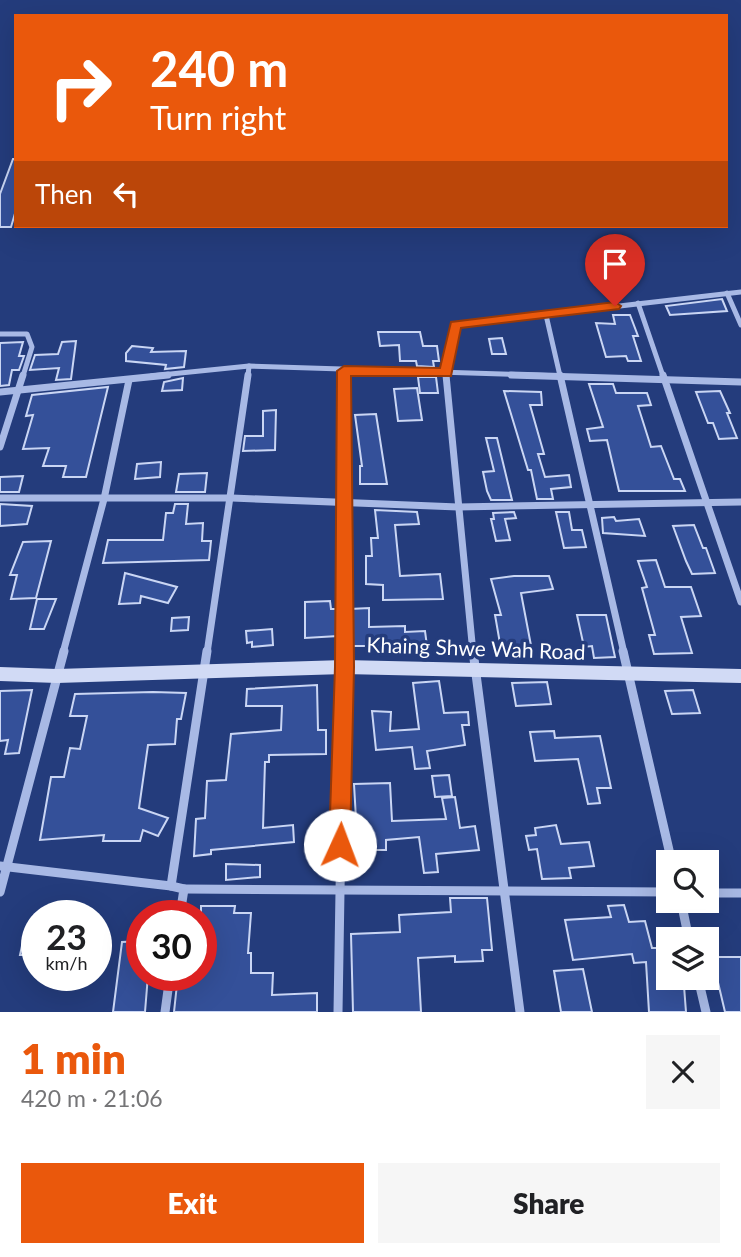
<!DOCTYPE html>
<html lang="en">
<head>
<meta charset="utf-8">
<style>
	body { margin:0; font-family:Lato,sans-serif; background:#f6f6f6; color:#202124; height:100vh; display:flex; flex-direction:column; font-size:26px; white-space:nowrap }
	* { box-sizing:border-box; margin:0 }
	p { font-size:23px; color:#757577 }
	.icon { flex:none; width:38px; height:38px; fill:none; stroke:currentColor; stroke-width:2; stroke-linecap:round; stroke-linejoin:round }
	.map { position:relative; height:1012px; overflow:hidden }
	.drawer { display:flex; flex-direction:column; background:#fff; flex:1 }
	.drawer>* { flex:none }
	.top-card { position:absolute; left:14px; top:14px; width:714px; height:214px; border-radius:0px; box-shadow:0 7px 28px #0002; background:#ea580c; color:#fff; overflow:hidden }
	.tools { position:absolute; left:656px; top:850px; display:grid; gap:14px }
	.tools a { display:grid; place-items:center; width:63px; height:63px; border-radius:0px; background:#fff; box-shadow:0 7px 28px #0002; font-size:35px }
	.speed { position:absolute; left:21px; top:900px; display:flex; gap:14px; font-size:35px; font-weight:700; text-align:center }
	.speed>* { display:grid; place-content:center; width:91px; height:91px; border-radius:50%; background:#fff; box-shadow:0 7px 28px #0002; line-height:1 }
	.speed small { font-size:18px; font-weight:400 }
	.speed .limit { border:10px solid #d22; background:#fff; color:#111 }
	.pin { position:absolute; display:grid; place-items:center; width:60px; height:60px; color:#fff; margin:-72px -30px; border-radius:50% 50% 50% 0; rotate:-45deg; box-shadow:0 0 7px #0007 }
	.pin .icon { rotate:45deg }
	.me { position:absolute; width:77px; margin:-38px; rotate:2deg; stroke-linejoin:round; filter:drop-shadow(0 0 5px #0008) }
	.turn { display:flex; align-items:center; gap:24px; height:147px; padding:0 21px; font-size:32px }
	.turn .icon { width:91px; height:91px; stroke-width:2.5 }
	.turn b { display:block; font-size:49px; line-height:60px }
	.then { display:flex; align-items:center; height:66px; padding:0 21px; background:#0003; gap:14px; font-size:26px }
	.round { display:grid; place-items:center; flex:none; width:74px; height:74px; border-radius:0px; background:#f6f6f6 }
	.head { display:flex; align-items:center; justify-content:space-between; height:119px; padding:0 21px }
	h1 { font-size:42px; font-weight:800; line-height:52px; color:#ea580c }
	.button { display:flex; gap:14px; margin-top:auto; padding:14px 21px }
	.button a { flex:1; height:80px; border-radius:0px; background:#ea580c; color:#fff; font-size:28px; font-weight:800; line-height:80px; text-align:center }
	.button a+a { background:#f6f6f6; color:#202124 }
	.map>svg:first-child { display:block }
	.building { fill:#345099; stroke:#cad6f4; stroke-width:2 }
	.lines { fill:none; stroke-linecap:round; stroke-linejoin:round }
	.street-far2 { stroke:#a8b9e5; stroke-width:5 }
	.street-far1 { stroke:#a8b9e5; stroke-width:7 }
	.street { stroke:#a8b9e5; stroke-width:9 }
	.secondary { fill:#d1daf5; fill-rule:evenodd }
	.route { fill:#ea580c; stroke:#983908; stroke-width:2 }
	.labels { text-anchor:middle; stroke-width:7; stroke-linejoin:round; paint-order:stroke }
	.street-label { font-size:21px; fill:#fff; stroke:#243c7c }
</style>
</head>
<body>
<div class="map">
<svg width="741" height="1012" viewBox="0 0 741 1012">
	<rect width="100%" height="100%" fill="#243c7c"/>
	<g class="building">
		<path d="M13,159H16V210L11,227H0V194Z"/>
		<path d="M722,299L727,311L670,315L666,306Z"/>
		<path d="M613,315H630L638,336H633L641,361H628L626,356L606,357L596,323L615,324Z"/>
		<path d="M378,332H420L423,346H437L439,361H433L434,367L417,366L416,361H400L399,345L380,346Z"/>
		<path d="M502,338L506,354H492L489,339Z"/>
		<path d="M76,341L71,379L56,380L59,368L30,370L35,355L58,354L62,342Z"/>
		<path d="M23,342L19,356H24L19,370H12L9,385L0,386V343Z"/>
		<path d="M132,346L153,348L151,352L186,351L184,367L165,369L166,365L126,361V353Z"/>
		<path d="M418,377H436L438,393H420Z"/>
		<path d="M183,378L182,390L162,391L164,382Z"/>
		<path d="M589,384H613L616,393H647L651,405L638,406L651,447L661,446L674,479H680L685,491H619L607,440L590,441L587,429L603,427Z"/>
		<path d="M108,387L86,477H63L66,466H43L49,448L23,449L33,415L26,416L32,395Z"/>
		<path d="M417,388L422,420L398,421L394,389Z"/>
		<path d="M504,391L541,392L542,405H530L544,454H538L545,477L569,475L571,487L551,489L553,499H537L531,470H528Z"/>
		<path d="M720,391L730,413H727L737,438L719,439L713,423H708L696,392Z"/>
		<path d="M276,410L275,450L243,451L245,436H263V411Z"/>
		<path d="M376,414L387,484H360V466H362L355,415Z"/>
		<path d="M486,438H497L512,500H491L487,491L483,472L494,471Z"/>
		<path d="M161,462L160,477L135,479L137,464Z"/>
		<path d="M207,473L205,492H176L179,474Z"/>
		<path d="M23,476L19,492H0V477Z"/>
		<path d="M0,504L32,506L27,524L0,526Z"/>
		<path d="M175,504H188L186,524L203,523L202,541H211L209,560L103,563L108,540H163L166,513H173Z"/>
		<path d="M375,510L417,512L419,524L395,525L400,576L440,574L443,599L383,600V585L366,584V556H372L371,538H378Z"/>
		<path d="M514,512L516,518L505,519L510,540L496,541L491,519H494L493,513Z"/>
		<path d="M556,512H569L572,530H582L586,547L564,548Z"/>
		<path d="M614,517L616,521L639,519L645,536L603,533L602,518Z"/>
		<path d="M694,525L703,548H706L715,573L692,574L686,561L673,526Z"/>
		<path d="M51,541L36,598L11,599L17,575H10L23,542Z"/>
		<path d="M656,560L665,587H691L701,616L681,617L692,653L654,654L649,635H655L642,588L647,587L638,561Z"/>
		<path d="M125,573L177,587L168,603L141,596L140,603L119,604Z"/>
		<path d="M514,576H549L553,589L521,593L533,656L502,655L495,615H501L491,579Z"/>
		<path d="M37,599H56L44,629H30Z"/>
		<path d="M330,601L331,609H338V636L305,638V602Z"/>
		<path d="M369,608V627L405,626V632L425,631L427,646H351L350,609Z"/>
		<path d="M577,615H606L615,657L594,658L592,646L584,647Z"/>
		<path d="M189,617L188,630L171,631L172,618Z"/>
		<path d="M272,629L273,645L252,647V642L247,643L246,631Z"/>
		<path d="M439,681L444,713L468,712L469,725H462L465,745L427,751L430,768L415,769L412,747L376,750L372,711L391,712L390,731L419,729L413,683Z"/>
		<path d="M547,682L551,704L516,706L512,683Z"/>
		<path d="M317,685L318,730H326V754L269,755V762H265L263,828L293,825L294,842L211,850V854L194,856L196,819L205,818L207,781L226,780L231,734L281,730L282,706H246L247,689Z"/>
		<path d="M32,690L19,753L5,754L8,740L0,741V691Z"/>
		<path d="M693,690L700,713L672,714L665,691Z"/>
		<path d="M153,692L186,693L181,719H177L175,744L148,745L139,808L168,818L158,836L143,830L140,841H103L104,835L40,840L51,777H64L70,748L80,749L87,716H70L75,694Z"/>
		<path d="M554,731L555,738L600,736L611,788H597L600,803L588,804L578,759L535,761L530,732Z"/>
		<path d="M449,775L452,796L435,797L432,776Z"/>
		<path d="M390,783L392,821L446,819L442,798L455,797L460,828L475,826L479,850L436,854L438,872L424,873L419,837L386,840V850H367L368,866L351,868L353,819H356L354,784Z"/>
		<path d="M556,825L561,844L589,842L594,866L569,868L571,878L542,879L537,849L529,850L526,836L536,835L535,828Z"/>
		<path d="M226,864L260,865V877L226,880Z"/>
		<path d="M450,898H487L492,950H482L483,961L455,962V956L418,958L421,1012H353L351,934L400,932L399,915L451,912Z"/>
		<path d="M624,905L629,922L645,921L652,948H668V984L684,986L686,1012H649L646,962L634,963L632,954L573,960L565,920L611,917L608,906Z"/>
		<path d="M201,906H235L234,913H251L248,953H251V973H273L272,995L317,993V1012H174L178,975H201Z"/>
		<path d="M25,932H37V955H20Z"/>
		<path d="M142,941V975H148L145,1012H113L122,942Z"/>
		<path d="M712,957H741V1012H725Z"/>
		<path d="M583,969L592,1012H561L554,971Z"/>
	</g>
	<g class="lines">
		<g class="street-far2">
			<path d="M727,293L741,325"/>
			<path d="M638,303L663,376"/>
			<path d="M546,315L560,376"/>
			<path d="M0,334H27L32,347L23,376"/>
			<path d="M344,371V376"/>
			<path d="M151,376L249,366L564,376"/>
			<path d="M248,376L249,366"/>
			<path d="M446,376L455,325L741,292"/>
		</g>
		<g class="street-far1">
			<path d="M344,375V653"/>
			<path d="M446,375L473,653"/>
			<path d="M511,375L741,382"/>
			<path d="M560,375L624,653"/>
			<path d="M663,375L741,602"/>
			<path d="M0,392L168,375"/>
			<path d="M0,447L23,375"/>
			<path d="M0,498H232L458,507L741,502"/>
			<path d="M63,653L104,499L129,380"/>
			<path d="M207,653L248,375"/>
		</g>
		<g class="street">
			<path d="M473,651L520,1012"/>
			<path d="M623,651L672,863"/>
			<path d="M0,866L171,886L207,651"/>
			<path d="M171,886L184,889L180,915"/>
			<path d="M184,889L668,892"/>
			<path d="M0,892L64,651"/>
			<path d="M707,893H741"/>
			<path d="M681,901L689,940"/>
			<path d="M698,978L706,1012"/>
			<path d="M165,1012L170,975"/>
			<path d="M338,1012L344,651"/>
		</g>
		<path class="secondary" d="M344,660L741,669V683L344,674L57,683L0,681V667L57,669Z"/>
	</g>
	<path class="route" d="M615,302L621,306L619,309L461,328L451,376H351L354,667L350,845L347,853L340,856L332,853L329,845L335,667L337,371L344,366L440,368L451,322Z"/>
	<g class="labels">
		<g class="street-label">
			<text transform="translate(476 649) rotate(2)" y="7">Khaing Shwe Wah Road</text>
		</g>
	</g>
</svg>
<div class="tools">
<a><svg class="icon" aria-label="search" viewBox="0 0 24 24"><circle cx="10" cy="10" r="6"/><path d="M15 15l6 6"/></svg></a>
<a><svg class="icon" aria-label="layers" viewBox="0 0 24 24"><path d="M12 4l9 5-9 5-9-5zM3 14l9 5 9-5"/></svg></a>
</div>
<div class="speed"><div>23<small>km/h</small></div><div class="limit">30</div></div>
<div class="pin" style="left:615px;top:306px;background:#d93025"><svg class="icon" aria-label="arrive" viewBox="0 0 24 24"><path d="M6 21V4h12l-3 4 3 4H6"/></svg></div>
<svg class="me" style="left:340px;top:845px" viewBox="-20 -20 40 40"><circle r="19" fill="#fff"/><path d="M0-13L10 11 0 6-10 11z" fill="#ea580c"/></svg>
<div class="top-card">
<div class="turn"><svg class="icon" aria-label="right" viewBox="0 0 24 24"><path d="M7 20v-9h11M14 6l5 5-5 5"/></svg><div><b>240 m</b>Turn right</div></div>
<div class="then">Then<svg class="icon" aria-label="left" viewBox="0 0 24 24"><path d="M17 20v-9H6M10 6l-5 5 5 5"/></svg></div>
</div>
</div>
<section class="drawer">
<div class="head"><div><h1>1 min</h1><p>420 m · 21:06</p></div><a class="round"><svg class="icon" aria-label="close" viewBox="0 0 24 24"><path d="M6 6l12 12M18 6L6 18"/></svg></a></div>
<div class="button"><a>Exit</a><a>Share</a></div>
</section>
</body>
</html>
